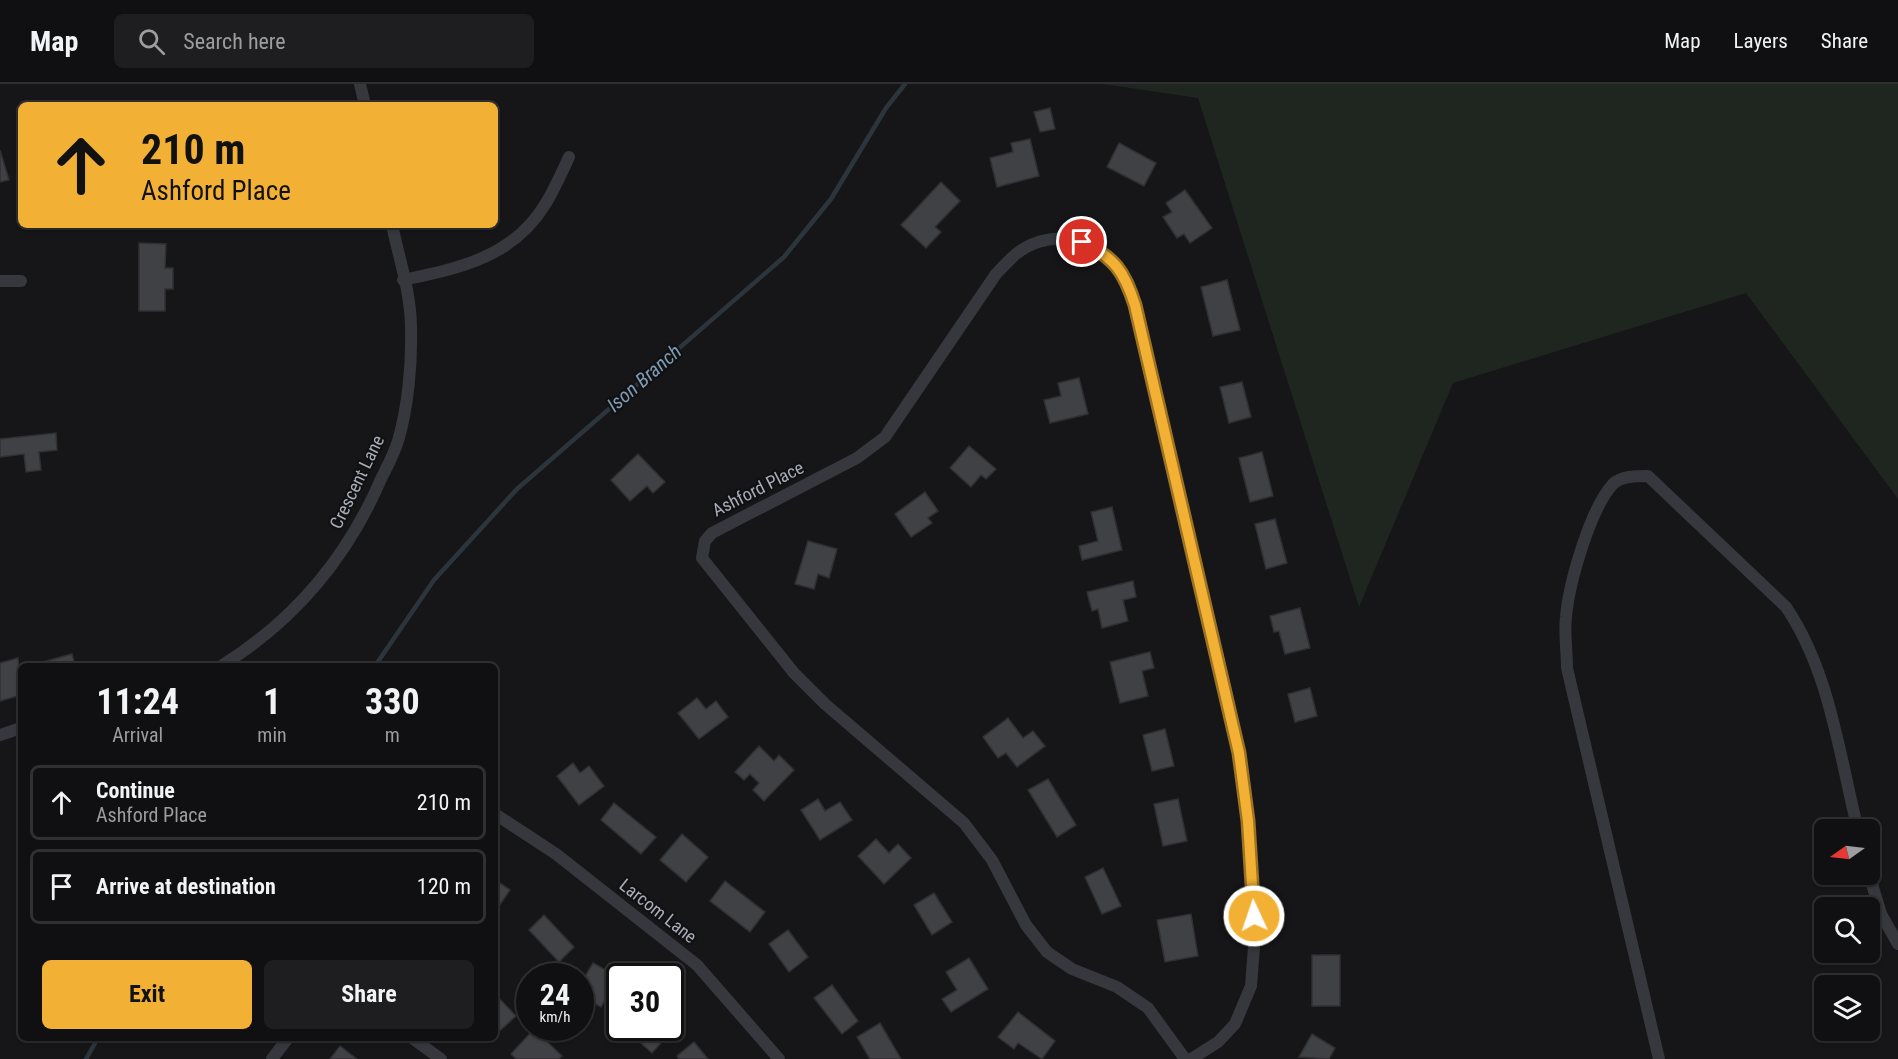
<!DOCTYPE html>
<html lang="en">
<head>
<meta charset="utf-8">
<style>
	body { margin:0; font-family:"Roboto Condensed",sans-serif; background:#1e1e20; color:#f1f3f6; height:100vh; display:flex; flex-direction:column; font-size:22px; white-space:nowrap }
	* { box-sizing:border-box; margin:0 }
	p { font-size:20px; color:#9c9d9f }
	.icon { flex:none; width:33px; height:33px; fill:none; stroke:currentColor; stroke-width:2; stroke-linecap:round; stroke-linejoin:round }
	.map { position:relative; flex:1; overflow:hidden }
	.details { position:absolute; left:18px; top:579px; width:480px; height:378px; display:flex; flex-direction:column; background:#101012; border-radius:9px; box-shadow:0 2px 4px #0004,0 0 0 2px #303032 }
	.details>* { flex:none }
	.banner { position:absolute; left:18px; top:18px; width:480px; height:126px; border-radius:9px; box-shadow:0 2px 4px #0004,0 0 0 2px #303032; background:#f2b134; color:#111; overflow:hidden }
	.needle { width:39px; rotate:256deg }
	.fabs { position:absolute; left:1814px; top:735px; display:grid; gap:12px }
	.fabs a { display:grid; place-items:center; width:66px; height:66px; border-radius:9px; background:#101012; box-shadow:0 2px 4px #0004,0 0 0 2px #303032; font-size:30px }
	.speed { position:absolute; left:516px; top:879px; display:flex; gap:12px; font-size:30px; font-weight:700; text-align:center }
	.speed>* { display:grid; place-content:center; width:78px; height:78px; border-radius:50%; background:#101012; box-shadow:0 2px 4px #0004,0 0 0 2px #303032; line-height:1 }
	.speed small { font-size:15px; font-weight:400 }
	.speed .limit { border:3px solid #111; border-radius:9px; background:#fff; color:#111 }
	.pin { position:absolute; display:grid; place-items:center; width:51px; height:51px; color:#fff; margin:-26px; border:3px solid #fff; border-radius:50%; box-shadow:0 2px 6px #0007 }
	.me { position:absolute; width:66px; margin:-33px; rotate:357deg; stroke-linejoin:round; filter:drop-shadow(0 0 4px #0008) }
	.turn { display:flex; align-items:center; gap:21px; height:126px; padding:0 24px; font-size:27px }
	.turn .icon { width:78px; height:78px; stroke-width:2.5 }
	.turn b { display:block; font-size:42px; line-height:51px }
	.eta { display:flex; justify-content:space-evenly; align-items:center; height:102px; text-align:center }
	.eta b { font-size:36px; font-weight:700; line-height:42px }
	.cta { display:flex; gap:12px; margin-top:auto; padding:12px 24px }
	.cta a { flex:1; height:69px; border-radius:9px; background:#f2b134; color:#111; font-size:24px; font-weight:700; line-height:69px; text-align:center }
	.cta a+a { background:#1e1e20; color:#f1f3f6 }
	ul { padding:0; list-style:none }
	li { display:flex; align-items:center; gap:18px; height:75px; margin:0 12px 9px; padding:0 12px; border:3px solid #303032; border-radius:9px }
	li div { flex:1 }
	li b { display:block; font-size:22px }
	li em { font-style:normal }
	header { display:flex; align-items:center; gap:36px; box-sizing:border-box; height:84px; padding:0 30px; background:#101012; border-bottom:2px solid #303032 }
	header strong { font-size:28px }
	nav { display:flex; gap:33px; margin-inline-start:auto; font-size:21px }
	.search { width:420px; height:54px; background:#1e1e20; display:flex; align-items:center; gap:15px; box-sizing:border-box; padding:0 21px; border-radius:9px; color:#9c9d9f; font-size:22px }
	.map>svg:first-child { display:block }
	.green { fill:#1e261f }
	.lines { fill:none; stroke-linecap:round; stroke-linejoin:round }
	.stream { stroke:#2c353c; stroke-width:4.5 }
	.building { fill:#404145; stroke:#303034; stroke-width:1.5 }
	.minor { stroke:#37383d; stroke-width:12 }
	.route-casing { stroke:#9d7322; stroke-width:15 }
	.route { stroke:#f2b134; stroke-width:10 }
	.labels { text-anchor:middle; stroke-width:4.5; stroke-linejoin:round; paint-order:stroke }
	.street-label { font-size:18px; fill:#a8adb8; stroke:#111113 }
	.water-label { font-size:20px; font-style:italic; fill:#7f9bb3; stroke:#111113 }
</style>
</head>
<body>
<header>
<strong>Map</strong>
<div class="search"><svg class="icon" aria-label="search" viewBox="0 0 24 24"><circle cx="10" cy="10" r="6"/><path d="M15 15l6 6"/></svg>Search here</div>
<nav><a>Map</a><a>Layers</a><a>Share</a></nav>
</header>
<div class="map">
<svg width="1898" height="975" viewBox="0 0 1898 975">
	<rect width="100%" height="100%" fill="#161618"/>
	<path class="green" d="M1103,0H1898V415L1746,209L1453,299L1359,523L1198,14Z"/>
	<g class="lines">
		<g class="stream">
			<path d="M375,582L434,496L517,405L784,173L831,115L886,24L905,0"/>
			<path d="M86,975L98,954"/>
		</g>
	</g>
	<g class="building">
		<path d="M1050,24L1055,45L1040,48L1034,28Z"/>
		<path d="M1030,55L1039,92L997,103L990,74L1013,68L1011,59Z"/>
		<path d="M1119,59L1156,79L1144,102L1107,83Z"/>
		<path d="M0,66L9,96L0,98Z"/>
		<path d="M941,98L960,117L935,143L941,148L926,164L901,141Z"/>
		<path d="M1185,106L1212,144L1190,159L1184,150L1177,154L1163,133L1172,128L1166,119Z"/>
		<path d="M139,159L166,160L165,184H173V205H165V227H139Z"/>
		<path d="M1227,196L1240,246L1213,252L1201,203Z"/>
		<path d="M1079,294L1088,330L1050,339L1044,316L1061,312L1058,299Z"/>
		<path d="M1242,298L1251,333L1229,339L1220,303Z"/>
		<path d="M56,349L57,366L39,368L41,386L26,388L24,370L0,373V355Z"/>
		<path d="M969,362L996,385L986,395L981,391L971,403L950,384Z"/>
		<path d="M1262,368L1273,412L1250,418L1239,374Z"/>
		<path d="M638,370L665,398L653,409L647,402L630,417L611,396Z"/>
		<path d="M925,408L938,427L928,434L932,439L911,453L895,430Z"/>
		<path d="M1112,423L1122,466L1082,476L1079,462L1098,457L1091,428Z"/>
		<path d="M1275,435L1287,479L1266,485L1255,440Z"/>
		<path d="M808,457L837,465L829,494L818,490L814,505L795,500Z"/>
		<path d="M1133,497L1136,513L1123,516L1128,537L1102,544L1098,525L1092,527L1087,508Z"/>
		<path d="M1300,524L1310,564L1285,570L1279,547L1274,548L1270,532Z"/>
		<path d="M1150,568L1154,584L1142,587L1148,612L1120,619L1110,578Z"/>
		<path d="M72,570L75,582H35V580Z"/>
		<path d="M18,574L21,611L0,617V579Z"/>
		<path d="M1310,604L1317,632L1295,638L1288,610Z"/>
		<path d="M697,614L706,625L716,617L728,633L699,655L678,629Z"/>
		<path d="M1008,634L1023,654L1033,647L1045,662L1017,683L1006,669L998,674L983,653Z"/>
		<path d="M1165,645L1174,682L1152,687L1143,651Z"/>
		<path d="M759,662L774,677L779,671L794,686L764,717L753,706L759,699L750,690L744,696L735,688Z"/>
		<path d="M573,679L580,689L589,682L604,702L579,721L557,692Z"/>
		<path d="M1048,695L1076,741L1057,753L1028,706Z"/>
		<path d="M818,715L825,727L840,718L852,736L820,756L801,726Z"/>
		<path d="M1178,715L1187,757L1163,762L1154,720Z"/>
		<path d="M614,719L656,753L641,770L601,736Z"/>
		<path d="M682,750L708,773L686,798L660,776Z"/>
		<path d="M876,755L889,769L898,760L911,774L884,800L858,772Z"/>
		<path d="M1103,784L1121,822L1102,830L1085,793Z"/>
		<path d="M497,797L510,806L495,828V800Z"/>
		<path d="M725,797L765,828L750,848L710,817Z"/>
		<path d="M934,809L952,838L932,851L914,821Z"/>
		<path d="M1191,830L1198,872L1165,878L1157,836Z"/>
		<path d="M544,831L574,863L559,878L529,846Z"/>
		<path d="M788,846L808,873L789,888L769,860Z"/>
		<rect x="1312" y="871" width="28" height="51"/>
		<path d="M969,874L988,905L951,928L942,915L957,906L946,888Z"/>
		<path d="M593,879L620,894L618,914L609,909L601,923L580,911V901Z"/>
		<path d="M832,901L858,937L842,950L814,914Z"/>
		<path d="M495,910L516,932L495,951Z"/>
		<path d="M1018,928L1055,957L1042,975L1018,959L1014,965L998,953Z"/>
		<path d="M670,939L675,943L652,969L624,944H670Z"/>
		<path d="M880,939L901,975H870L857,953Z"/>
		<path d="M534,945L562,972L559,975H516L511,970Z"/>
		<path d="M1312,950L1335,964L1329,975L1299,973Z"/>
		<path d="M694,958L708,975H679L677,972Z"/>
		<path d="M340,962L357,975H330Z"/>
	</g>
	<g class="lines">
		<g class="minor">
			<path d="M360,0L365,21"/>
			<path d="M403,196C460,184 514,173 546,119C555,104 562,88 569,73"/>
			<path d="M0,197H21"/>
			<path d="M221,582C294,537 347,474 381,395C387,383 394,370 398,357C408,323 412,280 411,244C411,210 399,174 392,141"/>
			<path d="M0,651L21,644"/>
			<path d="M495,730L556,770L697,881L779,975"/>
			<path d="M1869,790L1881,830L1898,860"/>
			<path d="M412,954L441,975"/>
			<path d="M272,975L288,954"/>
			<path d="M1185,975L1148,924L1117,903L1072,885L1047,868L1026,841L992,776L964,739L825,620L794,589L702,474L705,457L712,449L857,374L885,353L996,190C1002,184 1009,176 1016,170C1055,139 1108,159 1129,200L1228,616L1239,669L1248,737L1255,850L1251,902L1235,940L1218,958L1191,975"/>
			<path d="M1659,975L1567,584C1567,567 1564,549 1566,533C1569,499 1590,425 1613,400C1621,392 1637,392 1648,392L1786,523C1830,588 1839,670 1858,746"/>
		</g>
	</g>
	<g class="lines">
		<defs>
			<path id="route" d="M1082,158C1115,174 1124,187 1135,221L1239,669L1248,737L1254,832"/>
		</defs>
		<use href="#route" class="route-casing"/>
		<use href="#route" class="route"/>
	</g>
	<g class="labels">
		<g class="street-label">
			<text transform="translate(357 398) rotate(-64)" y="6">Crescent Lane</text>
			<text transform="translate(758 405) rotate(-27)" y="6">Ashford Place</text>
			<text transform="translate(658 827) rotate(38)" y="6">Larcom Lane</text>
		</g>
		<g class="water-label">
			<text transform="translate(644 294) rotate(-41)" y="7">Ison Branch</text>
		</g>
	</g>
</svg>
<div class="fabs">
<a><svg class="needle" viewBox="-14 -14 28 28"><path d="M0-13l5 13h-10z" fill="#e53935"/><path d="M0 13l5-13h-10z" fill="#9c9d9f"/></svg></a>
<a><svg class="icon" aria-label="search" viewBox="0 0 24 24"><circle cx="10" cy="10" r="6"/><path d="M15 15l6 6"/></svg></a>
<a><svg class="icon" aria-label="layers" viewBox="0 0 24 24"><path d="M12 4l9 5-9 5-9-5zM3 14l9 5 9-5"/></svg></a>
</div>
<div class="speed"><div>24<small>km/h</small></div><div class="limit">30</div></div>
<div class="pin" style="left:1082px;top:158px;background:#d93025"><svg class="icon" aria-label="arrive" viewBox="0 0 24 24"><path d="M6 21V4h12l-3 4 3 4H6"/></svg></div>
<svg class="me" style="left:1254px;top:832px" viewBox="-20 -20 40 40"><circle r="17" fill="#f2b134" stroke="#fff" stroke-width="3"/><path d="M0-11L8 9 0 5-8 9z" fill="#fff"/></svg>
<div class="banner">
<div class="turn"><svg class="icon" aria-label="ahead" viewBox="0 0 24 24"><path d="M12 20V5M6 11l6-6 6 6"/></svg><div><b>210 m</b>Ashford Place</div></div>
</div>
<section class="details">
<div class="eta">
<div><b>11:24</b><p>Arrival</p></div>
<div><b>1</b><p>min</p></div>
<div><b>330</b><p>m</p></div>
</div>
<ul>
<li><svg class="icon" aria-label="ahead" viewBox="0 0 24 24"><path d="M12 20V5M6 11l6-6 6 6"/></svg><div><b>Continue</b><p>Ashford Place</p></div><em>210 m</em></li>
<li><svg class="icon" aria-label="arrive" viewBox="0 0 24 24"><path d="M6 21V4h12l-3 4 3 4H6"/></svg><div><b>Arrive at destination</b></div><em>120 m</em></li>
</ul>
<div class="cta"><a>Exit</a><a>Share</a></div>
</section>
</div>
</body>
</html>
